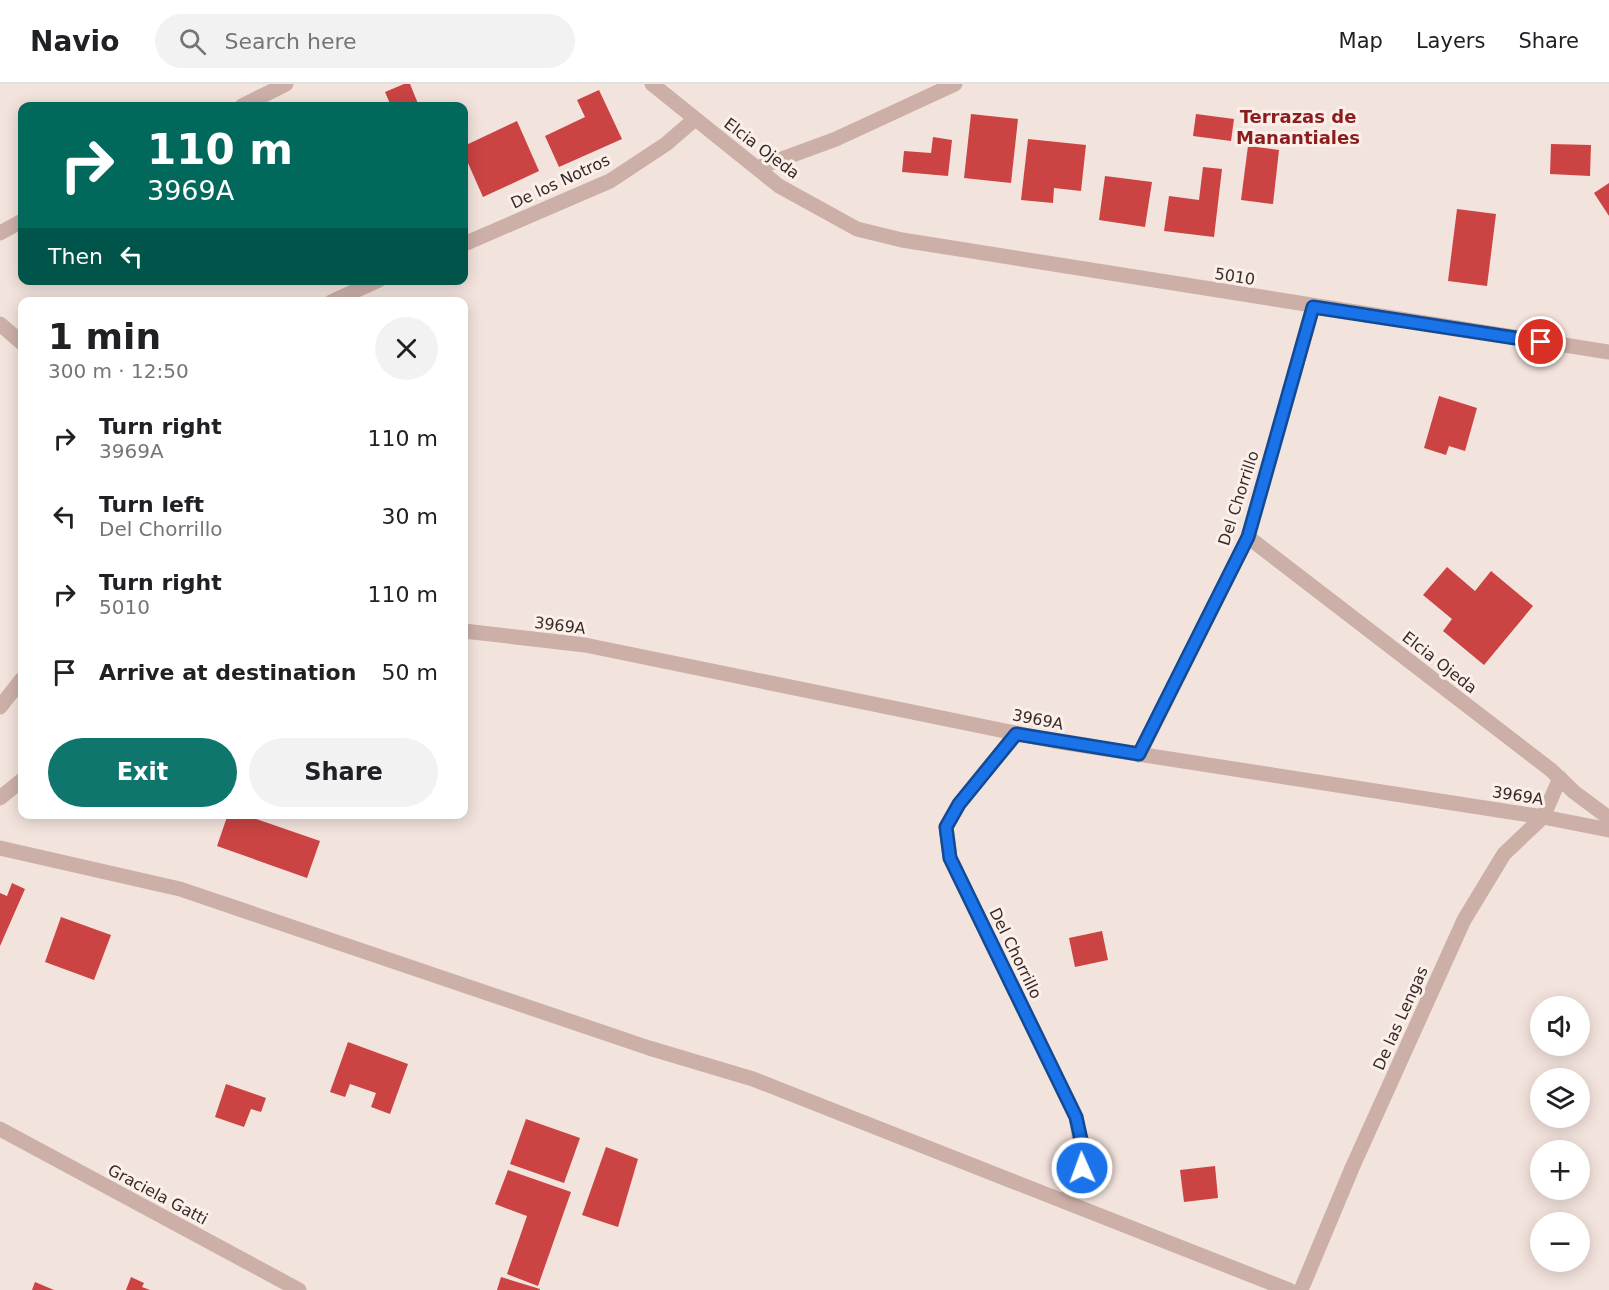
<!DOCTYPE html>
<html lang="en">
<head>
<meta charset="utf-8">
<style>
	body { margin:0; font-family:"DejaVu Sans",sans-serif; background:#f2f2f2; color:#202124; height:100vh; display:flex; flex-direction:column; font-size:22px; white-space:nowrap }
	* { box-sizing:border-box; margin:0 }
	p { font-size:20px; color:#757577 }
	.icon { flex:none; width:33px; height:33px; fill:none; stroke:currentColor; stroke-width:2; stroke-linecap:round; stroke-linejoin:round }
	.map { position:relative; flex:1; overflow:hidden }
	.sheet { position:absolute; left:18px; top:213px; width:450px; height:522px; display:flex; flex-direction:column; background:#fff; border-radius:12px; box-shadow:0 3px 15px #0003 }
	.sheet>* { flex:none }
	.banner { position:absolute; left:18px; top:18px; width:450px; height:183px; border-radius:12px; box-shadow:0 3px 15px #0003; background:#00695c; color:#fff; overflow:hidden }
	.controls { position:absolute; left:1530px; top:912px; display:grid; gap:12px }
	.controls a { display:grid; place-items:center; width:60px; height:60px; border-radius:50%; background:#fff; box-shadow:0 3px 15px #0003; font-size:30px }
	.pin { position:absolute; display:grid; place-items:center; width:51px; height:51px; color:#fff; margin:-26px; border:3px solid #fff; border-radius:50%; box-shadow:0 2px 6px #0007 }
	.me { position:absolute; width:66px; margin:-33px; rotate:358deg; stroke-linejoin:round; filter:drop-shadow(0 0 4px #0008) }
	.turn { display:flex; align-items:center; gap:21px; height:126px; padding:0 30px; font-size:27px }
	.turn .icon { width:78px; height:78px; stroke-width:2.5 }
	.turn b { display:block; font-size:42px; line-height:51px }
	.then { display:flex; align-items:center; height:57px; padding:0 30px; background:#0003; gap:12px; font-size:22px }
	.round { display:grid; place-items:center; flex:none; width:63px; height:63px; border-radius:32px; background:#f2f2f2 }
	.head { display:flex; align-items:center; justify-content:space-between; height:102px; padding:0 30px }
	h1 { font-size:36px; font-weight:800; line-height:45px }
	.action { display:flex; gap:12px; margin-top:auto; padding:12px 30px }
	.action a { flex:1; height:69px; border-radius:36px; background:#0f766e; color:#fff; font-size:24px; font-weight:800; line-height:69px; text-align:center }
	.action a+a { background:#f2f2f2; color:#202124 }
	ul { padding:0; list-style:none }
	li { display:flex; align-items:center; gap:18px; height:78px; padding:0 30px }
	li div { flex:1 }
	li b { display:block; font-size:22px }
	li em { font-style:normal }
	header { display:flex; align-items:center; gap:36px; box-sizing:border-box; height:84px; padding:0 30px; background:#fff; border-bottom:2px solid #e0e0e0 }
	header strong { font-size:28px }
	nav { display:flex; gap:33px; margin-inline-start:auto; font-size:21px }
	.search { width:420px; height:54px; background:#f2f2f2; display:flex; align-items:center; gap:15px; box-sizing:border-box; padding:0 21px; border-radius:33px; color:#757577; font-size:22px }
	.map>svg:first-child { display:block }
	.building { fill:#cb4343 }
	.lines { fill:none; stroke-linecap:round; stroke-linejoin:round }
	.minor { stroke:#ccb0a8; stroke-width:15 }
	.route-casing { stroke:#114b97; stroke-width:15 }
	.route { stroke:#1a73e8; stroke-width:10 }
	.labels { text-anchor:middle; stroke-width:6; stroke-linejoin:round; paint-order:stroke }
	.street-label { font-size:16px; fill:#392a28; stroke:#fbefe9 }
	.neighbourhood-label { font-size:18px; font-weight:bold; fill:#8c1d1e; stroke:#fbefe9 }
</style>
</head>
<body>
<header>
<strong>Navio</strong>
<div class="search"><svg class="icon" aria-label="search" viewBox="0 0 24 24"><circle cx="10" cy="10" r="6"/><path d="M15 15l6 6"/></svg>Search here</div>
<nav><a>Map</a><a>Layers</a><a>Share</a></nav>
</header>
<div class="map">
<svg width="1609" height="1206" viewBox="0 0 1609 1206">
	<rect width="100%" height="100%" fill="#f3e3dd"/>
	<g class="building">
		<path d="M404,0H410L419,22H391L385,8Z"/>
		<path d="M599,6L622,55L559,83L545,52L585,33L577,16Z"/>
		<path d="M971,30L1018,35L1011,99L964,94Z"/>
		<path d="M1196,30L1234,35L1231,57L1193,52Z"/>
		<path d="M517,37L539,87L483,113L464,70V62Z"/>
		<path d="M933,53L952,56L948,92L902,88L904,67L931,69Z"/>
		<path d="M1028,55L1086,61L1081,107L1054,104L1053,119L1021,116Z"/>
		<path d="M1551,60L1591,61L1590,92L1550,90Z"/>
		<path d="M1248,62L1279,66L1273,120L1241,116Z"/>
		<path d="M1203,83L1222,85L1214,153L1164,147L1169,112L1199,116Z"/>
		<path d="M1105,92L1152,98L1145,143L1099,136Z"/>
		<path d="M1609,99V132L1594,109Z"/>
		<path d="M1457,125L1496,130L1487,202L1448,197Z"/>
		<path d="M1439,312L1477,324L1465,367L1449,362L1446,371L1424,364Z"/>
		<path d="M1447,483L1475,507L1491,487L1533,522L1484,581L1443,547L1452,535L1423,511Z"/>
		<path d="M228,730H242L320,757L307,794L217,762Z"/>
		<path d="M12,799L25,805L0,862V809L7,812Z"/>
		<path d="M61,833L111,851L94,896L45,878Z"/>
		<path d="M1102,847L1108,876L1075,883L1069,854Z"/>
		<path d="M348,958L408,980L390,1030L371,1023L376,1009L350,1000L345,1013L330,1008Z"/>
		<path d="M226,1000L266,1014L261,1028L251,1025L244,1043L215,1033Z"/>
		<path d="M526,1035L580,1054L564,1099L510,1080Z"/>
		<path d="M606,1063L638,1075L618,1143L582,1131Z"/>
		<path d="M1215,1082L1218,1114L1184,1118L1180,1086Z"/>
		<path d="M508,1086L571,1108L538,1202L507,1190L527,1132L495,1120Z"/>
		<path d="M131,1193L144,1199L142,1203L150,1206H126Z"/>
		<path d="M501,1193L540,1205V1206H497Z"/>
		<path d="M35,1198L54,1206H32Z"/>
	</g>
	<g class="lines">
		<g class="minor">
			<path d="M652,0L779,102L857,145L902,156L1609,268"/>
			<path d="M242,22L286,0"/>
			<path d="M757,84L836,55L955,0"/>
			<path d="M0,149L22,137"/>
			<path d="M464,160L610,97L666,60L695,35"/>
			<path d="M331,218L379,196"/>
			<path d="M0,240L22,259"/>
			<path d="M1248,453L1551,686L1574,708L1609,734"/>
			<path d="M464,547L585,561L1054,657L1543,733L1609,746"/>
			<path d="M0,623L22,595"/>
			<path d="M1016,650L959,720L946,743L950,774L1076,1033C1084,1073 1083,1081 1066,1118"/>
			<path d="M1139,671L1248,453L1313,223"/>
			<path d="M0,714L22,696"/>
			<path d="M0,764L180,805L649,964L753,995L1289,1206"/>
			<path d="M0,1045L299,1206"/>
			<path d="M1301,1206L1352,1084L1464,836L1504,770L1543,733L1560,694"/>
		</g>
	</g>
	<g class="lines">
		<defs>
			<path id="route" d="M1082,1084V1060L1076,1033L950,774L946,743L959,720L1016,650L1139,670L1248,453L1313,223L1541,258"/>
		</defs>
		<use href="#route" class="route-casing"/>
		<use href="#route" class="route"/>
	</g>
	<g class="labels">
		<g class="street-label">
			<text transform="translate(762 64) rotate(37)" y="6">Elcia Ojeda</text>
			<text transform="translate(560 97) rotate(-25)" y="6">De los Notros</text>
			<text transform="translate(1235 192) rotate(9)" y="6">5010</text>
			<text transform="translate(1238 414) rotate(-72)" y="6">Del Chorrillo</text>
			<text transform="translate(560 541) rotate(7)" y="6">3969A</text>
			<text transform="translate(1440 578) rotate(38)" y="6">Elcia Ojeda</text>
			<text transform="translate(1038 635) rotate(11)" y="6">3969A</text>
			<text transform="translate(1518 711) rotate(9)" y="6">3969A</text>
			<text transform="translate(1016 869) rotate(64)" y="6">Del Chorrillo</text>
			<text transform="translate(1400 934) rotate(-66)" y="6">De las Lengas</text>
			<text transform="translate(158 1110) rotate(28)" y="6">Graciela Gatti</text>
		</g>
		<g class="neighbourhood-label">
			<text x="1298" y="39">Terrazas de<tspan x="1298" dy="21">Manantiales</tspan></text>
		</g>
	</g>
</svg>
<div class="controls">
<a><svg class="icon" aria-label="sound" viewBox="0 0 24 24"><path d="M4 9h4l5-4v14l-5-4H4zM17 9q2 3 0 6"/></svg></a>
<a><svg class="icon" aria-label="layers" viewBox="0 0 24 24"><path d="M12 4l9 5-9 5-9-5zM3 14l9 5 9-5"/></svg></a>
<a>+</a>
<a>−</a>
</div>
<div class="pin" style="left:1541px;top:258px;background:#d93025"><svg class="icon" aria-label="arrive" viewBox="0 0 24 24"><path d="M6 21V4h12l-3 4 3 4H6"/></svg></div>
<svg class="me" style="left:1082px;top:1084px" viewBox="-20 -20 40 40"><circle r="17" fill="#1a73e8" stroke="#fff" stroke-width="3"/><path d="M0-11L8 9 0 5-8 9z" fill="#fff"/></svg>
<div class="banner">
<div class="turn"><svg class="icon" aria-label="right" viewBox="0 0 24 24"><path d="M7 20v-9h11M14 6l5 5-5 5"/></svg><div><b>110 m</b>3969A</div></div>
<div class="then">Then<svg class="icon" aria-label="left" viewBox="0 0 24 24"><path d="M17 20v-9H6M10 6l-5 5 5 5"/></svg></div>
</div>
<section class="sheet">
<div class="head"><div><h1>1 min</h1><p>300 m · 12:50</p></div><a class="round"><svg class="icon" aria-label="close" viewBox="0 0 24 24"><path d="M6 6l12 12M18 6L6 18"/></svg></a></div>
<ul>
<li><svg class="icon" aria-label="right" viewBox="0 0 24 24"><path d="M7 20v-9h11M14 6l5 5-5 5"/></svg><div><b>Turn right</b><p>3969A</p></div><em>110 m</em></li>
<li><svg class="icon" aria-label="left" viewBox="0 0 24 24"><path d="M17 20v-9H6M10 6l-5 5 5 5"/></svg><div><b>Turn left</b><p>Del Chorrillo</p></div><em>30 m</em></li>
<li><svg class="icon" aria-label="right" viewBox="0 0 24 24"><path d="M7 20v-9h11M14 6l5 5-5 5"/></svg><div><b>Turn right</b><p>5010</p></div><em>110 m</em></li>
<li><svg class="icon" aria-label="arrive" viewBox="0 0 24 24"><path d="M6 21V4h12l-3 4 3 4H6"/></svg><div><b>Arrive at destination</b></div><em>50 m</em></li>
</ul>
<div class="action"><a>Exit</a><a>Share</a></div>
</section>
</div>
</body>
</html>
